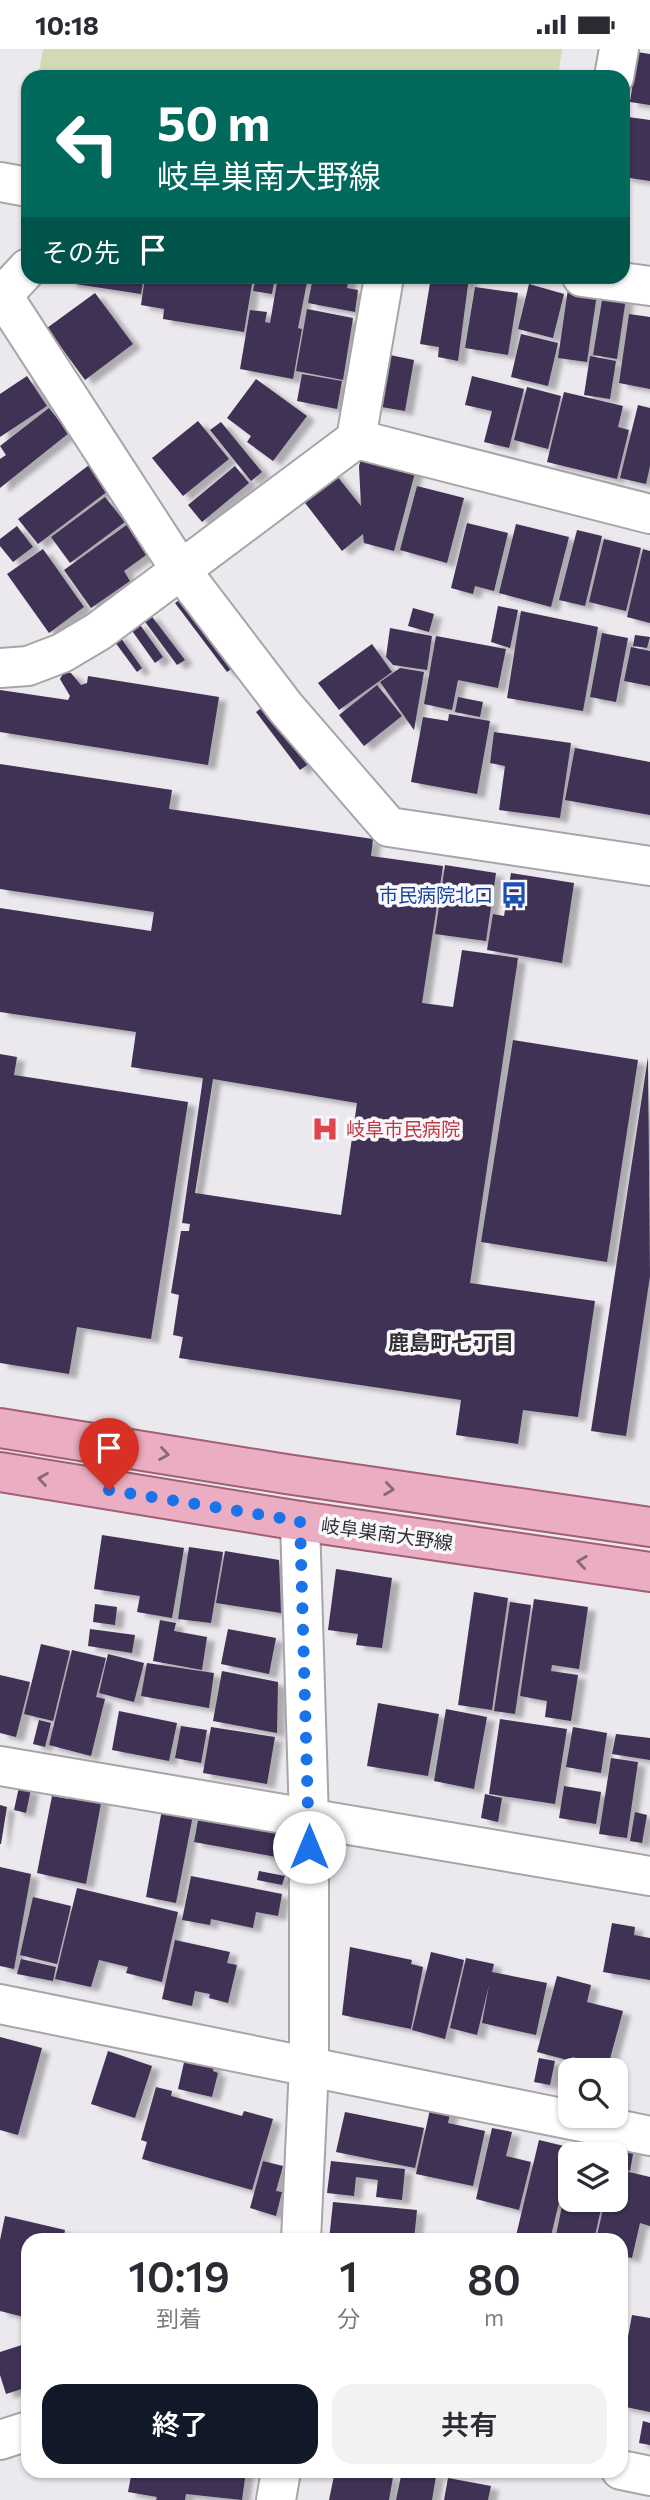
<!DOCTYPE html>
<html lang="ja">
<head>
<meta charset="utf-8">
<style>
	body { margin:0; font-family:Commissioner,"Noto Sans JP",sans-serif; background:#f2f2f3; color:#2b2b33; height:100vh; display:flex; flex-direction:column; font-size:26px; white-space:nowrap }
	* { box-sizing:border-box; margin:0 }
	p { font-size:23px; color:#7c7c81 }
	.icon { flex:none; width:38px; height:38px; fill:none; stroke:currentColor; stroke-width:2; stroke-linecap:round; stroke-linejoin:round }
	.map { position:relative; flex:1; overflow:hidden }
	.side { position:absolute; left:21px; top:2184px; width:607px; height:245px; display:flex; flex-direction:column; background:#fff; border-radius:21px; box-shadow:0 2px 5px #0004 }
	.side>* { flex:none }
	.banner { position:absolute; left:21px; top:21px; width:609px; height:214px; border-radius:21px; box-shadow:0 2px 5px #0004; background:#00695c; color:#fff; overflow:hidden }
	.controls { position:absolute; left:558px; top:2009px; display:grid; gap:14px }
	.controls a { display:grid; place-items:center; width:70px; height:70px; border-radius:14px; background:#fff; box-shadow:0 2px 5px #0004; font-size:35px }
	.pin { position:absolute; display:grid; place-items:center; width:60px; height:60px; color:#fff; margin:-72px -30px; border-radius:50% 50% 50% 0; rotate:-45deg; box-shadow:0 0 7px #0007 }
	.pin .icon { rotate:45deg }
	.me { position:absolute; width:77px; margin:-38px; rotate:0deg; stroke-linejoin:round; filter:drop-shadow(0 0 5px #0008) }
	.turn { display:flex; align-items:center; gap:24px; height:147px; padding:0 21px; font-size:32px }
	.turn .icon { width:91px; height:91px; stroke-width:2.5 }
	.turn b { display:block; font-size:49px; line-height:60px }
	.then { display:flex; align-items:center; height:66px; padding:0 21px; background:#0003; gap:14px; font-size:26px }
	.eta { display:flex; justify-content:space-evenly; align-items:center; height:119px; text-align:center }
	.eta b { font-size:42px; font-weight:600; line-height:49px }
	.primary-button { display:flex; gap:14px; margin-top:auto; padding:14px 21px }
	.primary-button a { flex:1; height:80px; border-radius:21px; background:#111827; color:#fff; font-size:28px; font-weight:600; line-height:80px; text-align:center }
	.primary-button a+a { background:#f2f2f3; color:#2b2b33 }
	.status { display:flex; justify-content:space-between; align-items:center; height:49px; padding:0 35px; background:#fff; direction:ltr }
	.status svg { height:19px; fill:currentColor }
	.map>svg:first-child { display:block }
	.green { fill:#d1dab2 }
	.building { fill:#413055; fill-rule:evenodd; filter:url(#shadow) }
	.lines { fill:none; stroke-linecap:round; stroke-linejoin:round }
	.street-casing { stroke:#a7a5a9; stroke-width:42 }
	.secondary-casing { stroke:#a7a5a9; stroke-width:42 }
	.primary-casing { stroke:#a15e75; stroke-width:42 }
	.street { stroke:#fff; stroke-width:38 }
	.secondary { stroke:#fff; stroke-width:38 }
	.primary { stroke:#ebadc1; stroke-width:38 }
	.oneway { stroke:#856973 }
	.route { stroke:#1a73e8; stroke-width:12; stroke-dasharray:0 21.6 }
	.labels { text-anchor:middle; stroke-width:7; stroke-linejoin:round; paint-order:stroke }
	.transit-label { font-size:19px; fill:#164399; stroke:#f9f7fb; text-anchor:end }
	.health-label { font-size:19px; fill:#be3a42; stroke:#f9f7fb; text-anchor:start }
	.street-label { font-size:19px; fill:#323133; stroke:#f9f7fb }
	.neighbourhood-label { font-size:21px; font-weight:bold; fill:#323133; stroke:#f9f7fb }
</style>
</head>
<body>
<div class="status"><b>10:18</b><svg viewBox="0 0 49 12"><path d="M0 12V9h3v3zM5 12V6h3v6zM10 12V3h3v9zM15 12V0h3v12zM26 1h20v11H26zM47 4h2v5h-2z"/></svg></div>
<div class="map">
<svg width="650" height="2451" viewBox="0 0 650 2451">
	<defs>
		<filter id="shadow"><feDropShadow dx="8" dy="4.5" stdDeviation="2" flood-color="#0004"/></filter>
	</defs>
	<rect width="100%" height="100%" fill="#ebe9ee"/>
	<path class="green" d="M43,0H562L558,28H38Z"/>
	<g class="building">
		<path d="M637,3L650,5V56L630,53Z"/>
		<path d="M628,68L650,71V132L623,128V97Z"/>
		<path d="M70,228H144L141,245L69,234Z"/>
		<path d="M145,228L253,229L244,283L163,270L164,260L141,256Z"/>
		<path d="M256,228H275L272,245L253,242Z"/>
		<path d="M278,228H308L298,279L302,280L293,330L240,320L250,261L267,263L265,273L270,274Z"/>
		<path d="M313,228H349L347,239L358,241L355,263L308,254Z"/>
		<path d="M431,228H469L458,312L438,308L439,298L420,295Z"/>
		<path d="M529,235L564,245L553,289L518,280Z"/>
		<path d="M475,238L518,244L508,306L465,299Z"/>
		<path d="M568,240L597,245L587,313L558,309Z"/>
		<path d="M95,244L133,295L85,331L47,279Z"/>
		<path d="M603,245L626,249L617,310L593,306Z"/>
		<path d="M307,260L353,269L343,331L296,322Z"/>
		<path d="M629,265L650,268V340L619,334Z"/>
		<path d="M521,285L558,294L548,337L511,328Z"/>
		<path d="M380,304L414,311L405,362L370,356Z"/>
		<path d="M590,307L616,312L610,350L584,346Z"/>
		<path d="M302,325L342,332L337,360L297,352Z"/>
		<path d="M27,327L47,357L0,388V345Z"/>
		<path d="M472,327L524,340L509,399L484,393L492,362L465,356Z"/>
		<path d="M256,330L307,367L273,412L247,393L251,387L227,369Z"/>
		<path d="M527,338L561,347L548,400L514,391Z"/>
		<path d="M564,343L623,357L618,378L629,381L617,430L547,413Z"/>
		<path d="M638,356L650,359V417L646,435L620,429Z"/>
		<path d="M49,359L69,384L0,439V410L6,406L0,397Z"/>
		<path d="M198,372L229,410L183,447L152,409Z"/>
		<path d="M221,373L262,423L251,432L210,381Z"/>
		<path d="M362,406L416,420L394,502L364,494L363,485L342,502L299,446L332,421L361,457L359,417Z"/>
		<path d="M97,410L116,436L38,495L18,470Z"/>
		<path d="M235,417L249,434L202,473L188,456Z"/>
		<path d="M417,437L464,449L447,514L400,501Z"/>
		<path d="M105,448L125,473L70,514L51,488Z"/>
		<path d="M139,467L160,496L124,522L130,532L91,559L64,521Z"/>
		<path d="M467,474L508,484L494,542L475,537L473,545L451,539Z"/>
		<path d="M516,475L569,488L551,558L499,544Z"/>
		<path d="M17,477L33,498L13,513L0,497V490Z"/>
		<path d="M577,481L602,487L585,557L559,551Z"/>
		<path d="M604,490L641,499L626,562L589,553Z"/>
		<path d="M43,500L84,558L49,584L7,525Z"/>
		<path d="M643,500L650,502V574L627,568Z"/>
		<path d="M185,547L237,616L227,623L175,554Z"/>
		<path d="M498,557L518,561L510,599L491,593Z"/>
		<path d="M413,559L434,565L429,583L408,577Z"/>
		<path d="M521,562L598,578L583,662L507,649Z"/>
		<path d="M150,565L185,611L177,616L143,570Z"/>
		<path d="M138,573L163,608L155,614L130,579Z"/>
		<path d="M390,579L432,587L427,621L393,616L386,608Z"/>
		<path d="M602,584L628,589L616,653L590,648Z"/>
		<path d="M118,585L142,619L137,623L112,589Z"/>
		<path d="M635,586L650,588L647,599L633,597Z"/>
		<path d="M436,587L506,600L498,639L458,631L452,661L424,655Z"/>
		<path d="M372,595L392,623L339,661L318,634Z"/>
		<path d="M631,598L650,602V637L624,632Z"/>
		<path d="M400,619L424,623L414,681L380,633Z"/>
		<path d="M64,623L71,624L81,636L87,634L88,627L219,648L208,716L0,683V641L68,651L70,647L60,630Z"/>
		<path d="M377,636L402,667L364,697L339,666Z"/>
		<path d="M458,648L483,653L480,668L455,663Z"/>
		<path d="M267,655L310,714L300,721L256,663Z"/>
		<path d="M449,665L490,672L477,745L411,733L423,668L448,672Z"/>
		<path d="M494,683L571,694L560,769L499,761L505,717L490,714Z"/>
		<path d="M575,699L650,713V766L565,751Z"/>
		<path d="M0,715L172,741L169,760L373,790L371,807L443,817L422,954L453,958L462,901L518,909L470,1234L595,1252L578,1368L523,1361L518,1395L456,1386L461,1351L179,1309L183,1288L173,1286L179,1246L171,1244L181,1182H189L190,1175L182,1174L203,1029L131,1018L136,983L0,963V859L151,882L154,863L0,840ZM213,1030L357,1054L341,1166L195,1144Z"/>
		<path d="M445,816L496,824L486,892L435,885Z"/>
		<path d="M511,824L574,834L562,914L487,901L493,865L504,867Z"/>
		<path d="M513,991L638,1011L607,1213L481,1193Z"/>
		<path d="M0,1005L17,1008L14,1026L188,1053L151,1290L77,1278L69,1325L0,1314Z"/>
		<path d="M648,1008L650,1227L626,1387L591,1382Z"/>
		<path d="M102,1486L184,1499L172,1569L137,1563L140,1547L94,1540Z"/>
		<path d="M189,1498L223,1503L211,1574L178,1570Z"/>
		<path d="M225,1502L279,1511L281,1564L216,1554Z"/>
		<path d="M336,1520L392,1529L382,1599L356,1596L358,1585L328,1581Z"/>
		<path d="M474,1543L508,1549L492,1661L458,1656Z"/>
		<path d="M534,1550L588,1558L579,1620L552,1616L551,1622L578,1626L571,1672L545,1668L547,1652L520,1647Z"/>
		<path d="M510,1553L531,1556L515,1665L494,1662Z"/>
		<path d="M95,1555L117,1558L115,1576L93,1573Z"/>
		<path d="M160,1571L176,1574L174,1582L207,1588L202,1621L153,1612Z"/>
		<path d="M90,1580L135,1586L132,1604L88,1597Z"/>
		<path d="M228,1580L276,1589L269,1625L221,1615Z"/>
		<path d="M41,1595L70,1602L53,1672L24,1665Z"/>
		<path d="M72,1601L106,1609L96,1648L105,1650L91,1707L49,1696Z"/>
		<path d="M108,1605L144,1614L134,1653L99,1644Z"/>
		<path d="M147,1614L214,1624L209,1659L141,1647Z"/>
		<path d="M222,1622L278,1633L277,1684L213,1672Z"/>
		<path d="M0,1626L30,1633L16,1688L0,1684Z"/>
		<path d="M378,1654L439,1665L428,1727L367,1717Z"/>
		<path d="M446,1660L487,1668L474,1740L434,1732Z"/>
		<path d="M119,1662L177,1674L169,1712L112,1701Z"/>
		<path d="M500,1670L567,1680L555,1755L489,1745Z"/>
		<path d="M39,1671L51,1674L45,1698L33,1695Z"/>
		<path d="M181,1677L207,1681L201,1714L175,1709Z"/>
		<path d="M211,1678L275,1688L267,1735L203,1724Z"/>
		<path d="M573,1678L607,1684L601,1724L566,1718Z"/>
		<path d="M616,1685L650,1689V1711L612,1705Z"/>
		<path d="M611,1709L638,1713L627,1789L599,1785Z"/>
		<path d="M564,1737L601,1743L596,1775L559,1769Z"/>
		<path d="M19,1738L31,1740L26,1764L14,1761Z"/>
		<path d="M70,1742L102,1749L86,1835L37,1824L52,1747L69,1750Z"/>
		<path d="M485,1745L502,1749L498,1773L481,1769Z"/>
		<path d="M163,1755L194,1761L176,1854L146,1848Z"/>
		<path d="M0,1756L7,1758L1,1795H0Z"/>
		<path d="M635,1763L647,1766L642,1794L630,1792Z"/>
		<path d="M199,1766L274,1780L285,1795L282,1809L194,1793Z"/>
		<path d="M0,1818L31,1825L14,1920L0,1917Z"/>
		<path d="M259,1822L285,1827L282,1836L257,1831Z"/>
		<path d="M191,1827L282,1845L278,1867L256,1863L253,1879L211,1870L210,1876L182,1871Z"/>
		<path d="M77,1839L178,1863L162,1933L126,1924L128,1918L99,1911L91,1938L55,1930Z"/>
		<path d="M33,1848L71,1857L57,1915L20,1906Z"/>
		<path d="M612,1874L635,1878L634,1886L650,1889V1931L603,1923Z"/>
		<path d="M175,1891L230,1903L227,1914L237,1916L228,1954L209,1949L210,1945L195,1942L192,1957L162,1950Z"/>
		<path d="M350,1898L412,1911L411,1915L423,1918L411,1980L342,1966Z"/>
		<path d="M431,1903L464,1911L445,1990L412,1981Z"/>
		<path d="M466,1909L494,1915L492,1923L547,1934L536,1986L482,1974L489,1936L477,1986L450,1979Z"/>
		<path d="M21,1910L56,1918L53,1932L17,1925Z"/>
		<path d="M557,1927L591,1936L587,1953L623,1962L608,2017L572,2008L571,2012L537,2003Z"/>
		<path d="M0,1988L42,1999L18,2086L0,2081Z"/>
		<path d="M108,2002L152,2017L135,2069L91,2055Z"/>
		<path d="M185,2009L214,2016L213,2022L218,2024L212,2048L178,2040Z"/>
		<path d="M539,2009L555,2012L550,2036L534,2033Z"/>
		<path d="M156,2038L172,2042L171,2047L242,2067L244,2062L273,2070L252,2141L142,2110L147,2093L141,2091Z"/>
		<path d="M432,2051L452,2055L448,2074L485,2082L473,2137L416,2125Z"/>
		<path d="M345,2063L424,2079L415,2119L336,2103Z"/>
		<path d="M492,2079L512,2083L506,2107L531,2113L519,2161L476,2150Z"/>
		<path d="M539,2091L572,2099L550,2191H515Z"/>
		<path d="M620,2092L635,2094L630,2122L616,2119Z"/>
		<path d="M263,2112L283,2117L276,2142L282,2143L276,2167L250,2159Z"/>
		<path d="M331,2112L405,2120L402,2151L376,2148L378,2131L356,2128L354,2147L327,2144Z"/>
		<path d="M616,2120L650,2128V2177L640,2174L632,2209L621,2207V2191H596L605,2151H616Z"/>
		<path d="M569,2123L570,2151H603L594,2191H555Z"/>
		<path d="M333,2153L417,2161L414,2191H329Z"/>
		<path d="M5,2167L65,2181L63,2191H28V2269L0,2262V2191Z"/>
		<path d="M68,2186L99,2189L98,2191H68Z"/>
		<path d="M632,2266L650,2269V2363L621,2357V2326Z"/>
		<path d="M28,2294V2338L6,2345L0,2326V2303Z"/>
		<path d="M643,2372L650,2374V2396L639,2394Z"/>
		<path d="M129,2422H246L242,2451L186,2445L185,2451H156L157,2448L128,2443L131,2427Z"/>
		<path d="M335,2422H363L393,2428L389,2451H329Z"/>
		<path d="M402,2422L436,2427L432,2451H396Z"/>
		<path d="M448,2429L491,2437L488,2451H444Z"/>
	</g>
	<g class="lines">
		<defs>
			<g id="street">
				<path d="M614,28L619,0"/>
				<path d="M0,133L28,138"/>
				<path d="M582,228L650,237"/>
				<path d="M3,247L180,520L286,659L389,778L650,817"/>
				<path d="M0,249L28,219"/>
				<path d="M356,390L650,465"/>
				<path d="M0,619L28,617L62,604L99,582L356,390L384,228"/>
				<path d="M300,1472L309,1771V2017L301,2191"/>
				<path d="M0,1717L650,1827"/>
				<path d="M0,1955L650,2087"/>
				<path d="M276,2451L281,2422"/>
			</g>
			<g id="secondary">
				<path d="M0,2391L28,2382"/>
				<path d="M621,2421L650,2427"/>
			</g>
			<g id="primary">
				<path d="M0,1379L286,1425L650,1478"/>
				<path d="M0,1423L300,1472L650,1523"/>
			</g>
		</defs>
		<use href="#street" class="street-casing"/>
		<use href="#secondary" class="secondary-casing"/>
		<use href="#primary" class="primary-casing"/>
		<use href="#street" class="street"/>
		<use href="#secondary" class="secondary"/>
		<use href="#primary" class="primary"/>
	</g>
	<defs><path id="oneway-chevron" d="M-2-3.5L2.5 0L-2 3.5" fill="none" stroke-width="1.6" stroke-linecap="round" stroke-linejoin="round" transform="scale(1.75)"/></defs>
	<g class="oneway">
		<use href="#oneway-chevron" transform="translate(164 1405) rotate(9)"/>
		<use href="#oneway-chevron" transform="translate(43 1430) rotate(-171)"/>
		<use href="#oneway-chevron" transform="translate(389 1440) rotate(8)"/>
		<use href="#oneway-chevron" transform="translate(582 1513) rotate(-172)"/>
	</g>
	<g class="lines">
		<path class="route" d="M109,1441L300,1472L309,1798"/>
	</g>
	<defs>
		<symbol id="bus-bare" viewBox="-9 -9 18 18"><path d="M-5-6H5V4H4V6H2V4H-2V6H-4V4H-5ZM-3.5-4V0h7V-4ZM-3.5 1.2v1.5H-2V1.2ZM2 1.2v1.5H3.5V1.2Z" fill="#1a4fb4" stroke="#f9f7fb" stroke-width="2.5" paint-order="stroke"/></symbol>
		<symbol id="hospital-bare" viewBox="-9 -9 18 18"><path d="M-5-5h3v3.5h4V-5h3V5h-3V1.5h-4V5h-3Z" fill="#e0444e" stroke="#f9f7fb" stroke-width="2.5" paint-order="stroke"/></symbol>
	</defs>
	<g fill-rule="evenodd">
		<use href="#bus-bare" x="495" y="827" width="38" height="38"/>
		<use href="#hospital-bare" x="306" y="1061" width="38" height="38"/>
	</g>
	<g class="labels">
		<g class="transit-label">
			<text x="493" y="853">市民病院北口</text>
		</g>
		<g class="health-label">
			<text x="346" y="1087">岐阜市民病院</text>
		</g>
		<g class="street-label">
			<text transform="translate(387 1485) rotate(8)" y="7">岐阜巣南大野線</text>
		</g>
		<g class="neighbourhood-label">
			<text x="451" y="1301">鹿島町七丁目</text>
		</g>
	</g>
</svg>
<div class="controls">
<a><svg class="icon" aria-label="search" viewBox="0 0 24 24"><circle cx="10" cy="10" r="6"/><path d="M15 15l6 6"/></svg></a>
<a><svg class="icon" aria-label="layers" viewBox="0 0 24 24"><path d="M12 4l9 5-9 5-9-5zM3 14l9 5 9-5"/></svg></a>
</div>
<div class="pin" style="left:109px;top:1441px;background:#d93025"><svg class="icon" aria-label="arrive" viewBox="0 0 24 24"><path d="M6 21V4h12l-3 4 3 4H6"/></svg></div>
<svg class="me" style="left:309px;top:1798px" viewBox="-20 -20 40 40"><circle r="19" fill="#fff"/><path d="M0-13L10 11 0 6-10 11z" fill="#1a73e8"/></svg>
<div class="banner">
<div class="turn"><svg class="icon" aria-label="left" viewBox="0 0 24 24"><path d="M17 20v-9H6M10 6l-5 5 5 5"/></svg><div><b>50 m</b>岐阜巣南大野線</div></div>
<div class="then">その先<svg class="icon" aria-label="arrive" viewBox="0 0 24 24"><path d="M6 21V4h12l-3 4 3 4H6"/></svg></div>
</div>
<section class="side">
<div class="eta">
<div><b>10:19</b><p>到着</p></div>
<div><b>1</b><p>分</p></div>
<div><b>80</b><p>m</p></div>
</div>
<div class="primary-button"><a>終了</a><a>共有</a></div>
</section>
</div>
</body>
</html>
